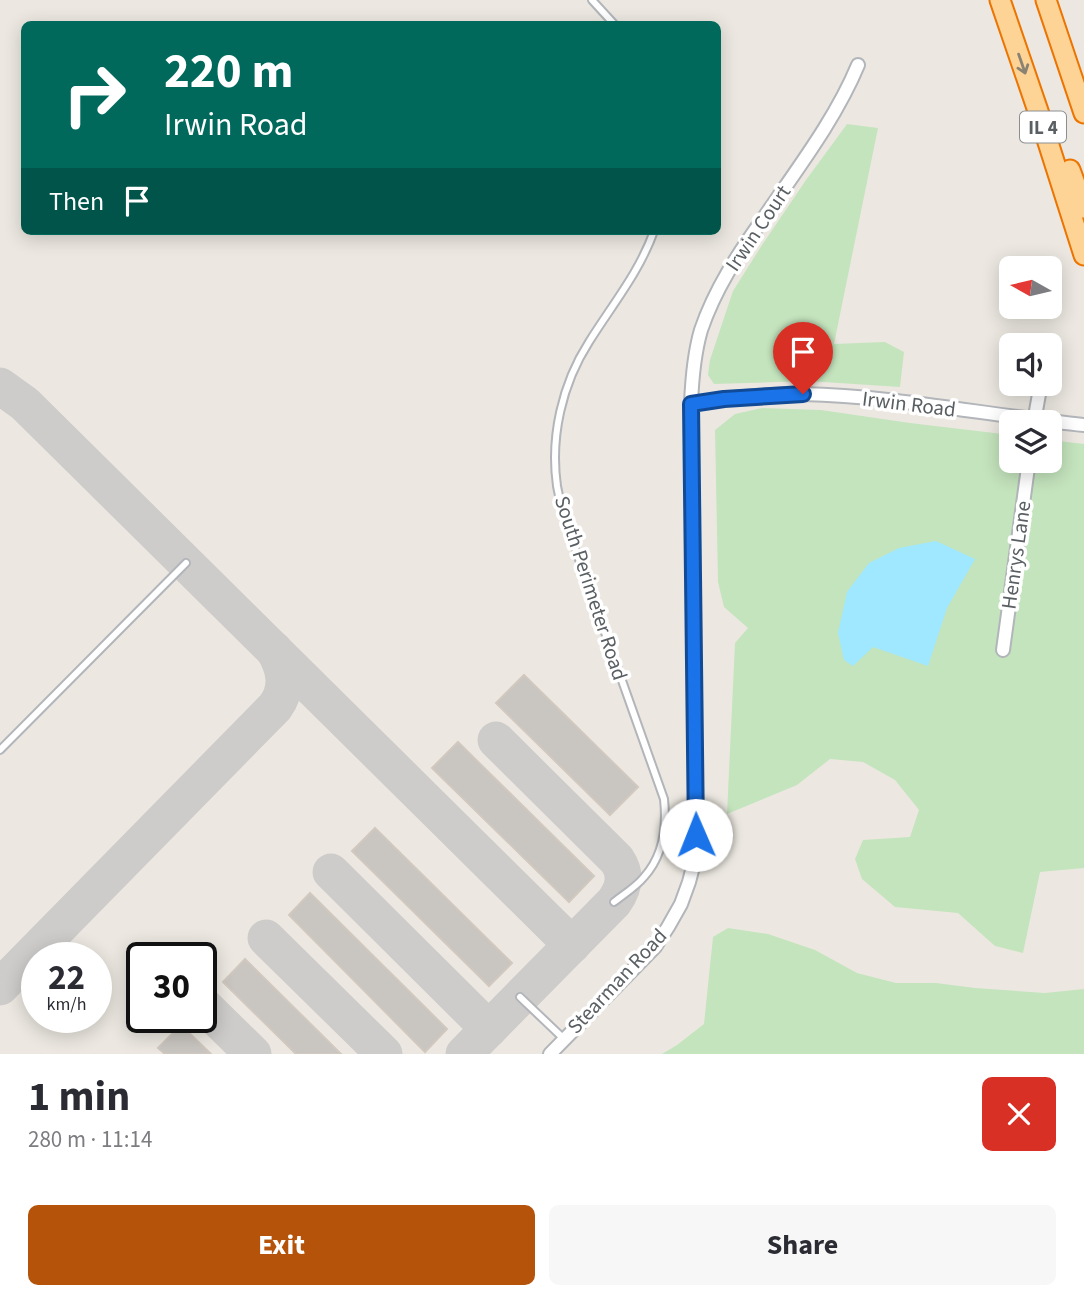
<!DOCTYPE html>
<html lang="en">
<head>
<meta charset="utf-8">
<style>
	body { margin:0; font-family:"Source Sans 3",sans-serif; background:#f7f7f7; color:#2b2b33; height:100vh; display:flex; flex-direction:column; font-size:26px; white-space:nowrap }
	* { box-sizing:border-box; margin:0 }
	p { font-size:23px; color:#7c7c81 }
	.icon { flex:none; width:38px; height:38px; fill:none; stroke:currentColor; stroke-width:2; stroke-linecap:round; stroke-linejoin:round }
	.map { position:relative; height:1054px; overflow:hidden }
	.panel { display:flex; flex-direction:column; background:#fff; flex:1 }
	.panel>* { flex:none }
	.hud { position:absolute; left:21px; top:21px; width:700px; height:214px; border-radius:10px; box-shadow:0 4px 18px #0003; background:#00695c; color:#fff; overflow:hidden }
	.needle { width:46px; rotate:278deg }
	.buttons { position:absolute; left:999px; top:256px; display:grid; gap:14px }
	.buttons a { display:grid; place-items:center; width:63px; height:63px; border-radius:10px; background:#fff; box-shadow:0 4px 18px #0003; font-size:35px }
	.speed { position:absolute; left:21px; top:942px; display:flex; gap:14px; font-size:35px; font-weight:700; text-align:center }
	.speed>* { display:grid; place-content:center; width:91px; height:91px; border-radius:50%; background:#fff; box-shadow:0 4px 18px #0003; line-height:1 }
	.speed small { font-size:18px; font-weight:400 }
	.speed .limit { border:4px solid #111; border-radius:10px; background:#fff; color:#111 }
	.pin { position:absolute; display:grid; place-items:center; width:60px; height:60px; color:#fff; margin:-72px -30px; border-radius:50% 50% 50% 0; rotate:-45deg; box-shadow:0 0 7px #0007 }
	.pin .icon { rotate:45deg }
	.me { position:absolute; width:77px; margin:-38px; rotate:359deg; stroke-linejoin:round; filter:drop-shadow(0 0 5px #0008) }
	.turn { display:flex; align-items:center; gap:24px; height:147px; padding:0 28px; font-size:32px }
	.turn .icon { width:91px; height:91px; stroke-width:2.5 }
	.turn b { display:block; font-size:49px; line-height:60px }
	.then { display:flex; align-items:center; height:66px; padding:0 28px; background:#0003; gap:14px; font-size:26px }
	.round { display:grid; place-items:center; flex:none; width:74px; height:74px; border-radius:10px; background:#f7f7f7 }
	.head { display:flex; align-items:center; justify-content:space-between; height:119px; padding:0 28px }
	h1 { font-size:42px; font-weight:700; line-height:52px }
	.cta { display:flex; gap:14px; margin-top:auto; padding:14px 28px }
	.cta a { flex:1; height:80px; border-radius:10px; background:#b45309; color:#fff; font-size:28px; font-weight:700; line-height:80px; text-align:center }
	.cta a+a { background:#f7f7f7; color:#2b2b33 }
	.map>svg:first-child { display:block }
	.green { fill:#c4e4bd }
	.water { fill:#9fe8ff }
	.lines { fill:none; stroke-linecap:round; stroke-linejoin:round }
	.taxiway { stroke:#ceccca; stroke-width:37 }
	.building { fill:#c9c5c0; stroke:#d1c8bf; stroke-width:2 }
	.service-casing { stroke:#b2b5b9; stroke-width:10 }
	.minor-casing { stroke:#b2b5b9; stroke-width:16 }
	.trunk-casing { stroke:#ec7401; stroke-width:23 }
	.service { stroke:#fff; stroke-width:6 }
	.minor { stroke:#fff; stroke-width:12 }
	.trunk { stroke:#fed396; stroke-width:19 }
	.oneway { stroke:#8a8272 }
	.route-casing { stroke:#114b97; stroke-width:18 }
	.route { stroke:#1a73e8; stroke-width:12 }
	.labels { text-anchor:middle; stroke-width:7; stroke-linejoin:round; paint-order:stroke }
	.shield { fill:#fff; stroke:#8b8f91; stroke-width:2 }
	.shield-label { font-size:19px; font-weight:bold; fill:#595f62 }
	.street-label { font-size:21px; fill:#595f62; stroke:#fff }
</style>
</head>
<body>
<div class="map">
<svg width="1084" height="1054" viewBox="0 0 1084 1054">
	<rect width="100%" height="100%" fill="#ece8e1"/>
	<g class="green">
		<path d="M847,124L878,128L834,344L885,342L904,352L900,387L808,381L714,384L708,375L710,360L733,291L762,245L806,180Z"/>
		<path d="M762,408L821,410L910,423L1011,435L1012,460H1050V440L1084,444V868L1040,872L1023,953L995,946L958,913L895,907L862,879L855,859L863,840L910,837L919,810L895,780L863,762L830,759L797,785L727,814L735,643L748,628L724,607L718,582L715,430L735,414Z"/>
		<path d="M728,928L768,934L815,950L857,973L896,983H936L975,988L1045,993L1084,989V1054H662L677,1045L704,1024L713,937Z"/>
	</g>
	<path class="water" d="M936,541L975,559L947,608L928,666L873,647L853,666L844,660L838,633L847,592L869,563L899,548Z"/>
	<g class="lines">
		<g class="taxiway">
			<path d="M0,386L25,404L572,945"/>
			<path d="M331,872L489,1029"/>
			<path d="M266,938L384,1054"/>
			<path d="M0,987L275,707C289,688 285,669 274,650"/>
			<path d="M202,1004L253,1054"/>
			<path d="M464,1054L614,902C624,888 627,875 617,860L496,740"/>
		</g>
	</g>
	<g class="building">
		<path d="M524,675L638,787L610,815L496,703Z"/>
		<path d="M458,742L594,876L569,902L432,768Z"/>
		<path d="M375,828L512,963L489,986L352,851Z"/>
		<path d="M310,893L447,1029L425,1052L289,915Z"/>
		<path d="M245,959L341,1054H296L223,982Z"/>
		<path d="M181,1025L211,1054H165L158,1048Z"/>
	</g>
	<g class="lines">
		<defs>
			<g id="service">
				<path d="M592,0L614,24"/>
				<path d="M0,750L186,563"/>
				<path d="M614,902C624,894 636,887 644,877C663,856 667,827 664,799L564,517C562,507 559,497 557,486C550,437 562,384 589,342C612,305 639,273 654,231"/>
				<path d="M520,997L564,1039"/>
			</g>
			<g id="minor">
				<path d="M691,404C728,398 765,394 803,394C897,396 990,416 1084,425"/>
				<path d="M1034,422L1041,383"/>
				<path d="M1003,650L1029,460"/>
				<path d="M550,1054L655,947L668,927L681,904L689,882L695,859L696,836L691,404C692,379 694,354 701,330C715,289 738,254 763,219C797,169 835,120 858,65"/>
			</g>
			<g id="trunk">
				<path d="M1000,0L1038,111L1084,255"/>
				<path d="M1046,0L1084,113"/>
				<path d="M1070,170L1084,208"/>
			</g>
		</defs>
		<use href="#service" class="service-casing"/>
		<use href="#minor" class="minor-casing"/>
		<use href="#trunk" class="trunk-casing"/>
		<use href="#service" class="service"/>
		<use href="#minor" class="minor"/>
		<use href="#trunk" class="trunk"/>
	</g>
	<defs><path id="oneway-shaft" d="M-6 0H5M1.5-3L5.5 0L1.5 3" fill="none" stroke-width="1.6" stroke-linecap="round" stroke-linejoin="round" transform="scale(1.75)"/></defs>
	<use class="oneway" href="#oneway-shaft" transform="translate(1022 64) rotate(71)"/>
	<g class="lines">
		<defs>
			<path id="route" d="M696,835L691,404L724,399L803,394"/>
		</defs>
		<use href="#route" class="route-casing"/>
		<use href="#route" class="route"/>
	</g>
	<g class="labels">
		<rect class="shield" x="1020" y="111.5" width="46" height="31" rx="5"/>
		<g class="shield-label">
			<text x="1043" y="134">IL 4</text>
		</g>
		<g class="street-label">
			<text transform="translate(758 228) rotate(-56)" y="7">Irwin Court</text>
			<text transform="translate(909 404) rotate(7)" y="7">Irwin Road</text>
			<text transform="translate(1016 555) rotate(-82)" y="7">Henrys Lane</text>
			<text transform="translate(591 588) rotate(72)" y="7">South Perimeter Road</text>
			<text transform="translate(617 981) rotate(-47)" y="7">Stearman Road</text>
		</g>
	</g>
</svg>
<div class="buttons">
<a><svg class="needle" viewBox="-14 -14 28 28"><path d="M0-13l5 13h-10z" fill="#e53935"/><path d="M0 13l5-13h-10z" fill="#7c7c81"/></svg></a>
<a><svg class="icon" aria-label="sound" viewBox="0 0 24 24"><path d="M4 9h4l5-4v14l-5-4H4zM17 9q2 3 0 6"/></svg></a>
<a><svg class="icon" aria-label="layers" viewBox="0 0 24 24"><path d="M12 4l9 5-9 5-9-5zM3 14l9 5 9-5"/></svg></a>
</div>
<div class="speed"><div>22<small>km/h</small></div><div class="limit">30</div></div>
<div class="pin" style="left:803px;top:394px;background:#d93025"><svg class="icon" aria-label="arrive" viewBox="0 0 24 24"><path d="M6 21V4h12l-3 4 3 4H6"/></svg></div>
<svg class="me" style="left:696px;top:835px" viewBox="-20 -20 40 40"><circle r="19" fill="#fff"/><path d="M0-13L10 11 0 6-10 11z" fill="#1a73e8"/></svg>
<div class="hud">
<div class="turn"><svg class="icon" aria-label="right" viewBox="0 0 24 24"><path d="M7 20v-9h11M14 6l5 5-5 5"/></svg><div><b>220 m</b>Irwin Road</div></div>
<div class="then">Then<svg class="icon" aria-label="arrive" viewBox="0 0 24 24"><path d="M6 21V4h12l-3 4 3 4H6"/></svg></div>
</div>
</div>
<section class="panel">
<div class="head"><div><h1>1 min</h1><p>280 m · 11:14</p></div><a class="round" style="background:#d93025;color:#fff"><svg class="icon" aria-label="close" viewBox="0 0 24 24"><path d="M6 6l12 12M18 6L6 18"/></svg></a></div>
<div class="cta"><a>Exit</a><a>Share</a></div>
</section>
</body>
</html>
